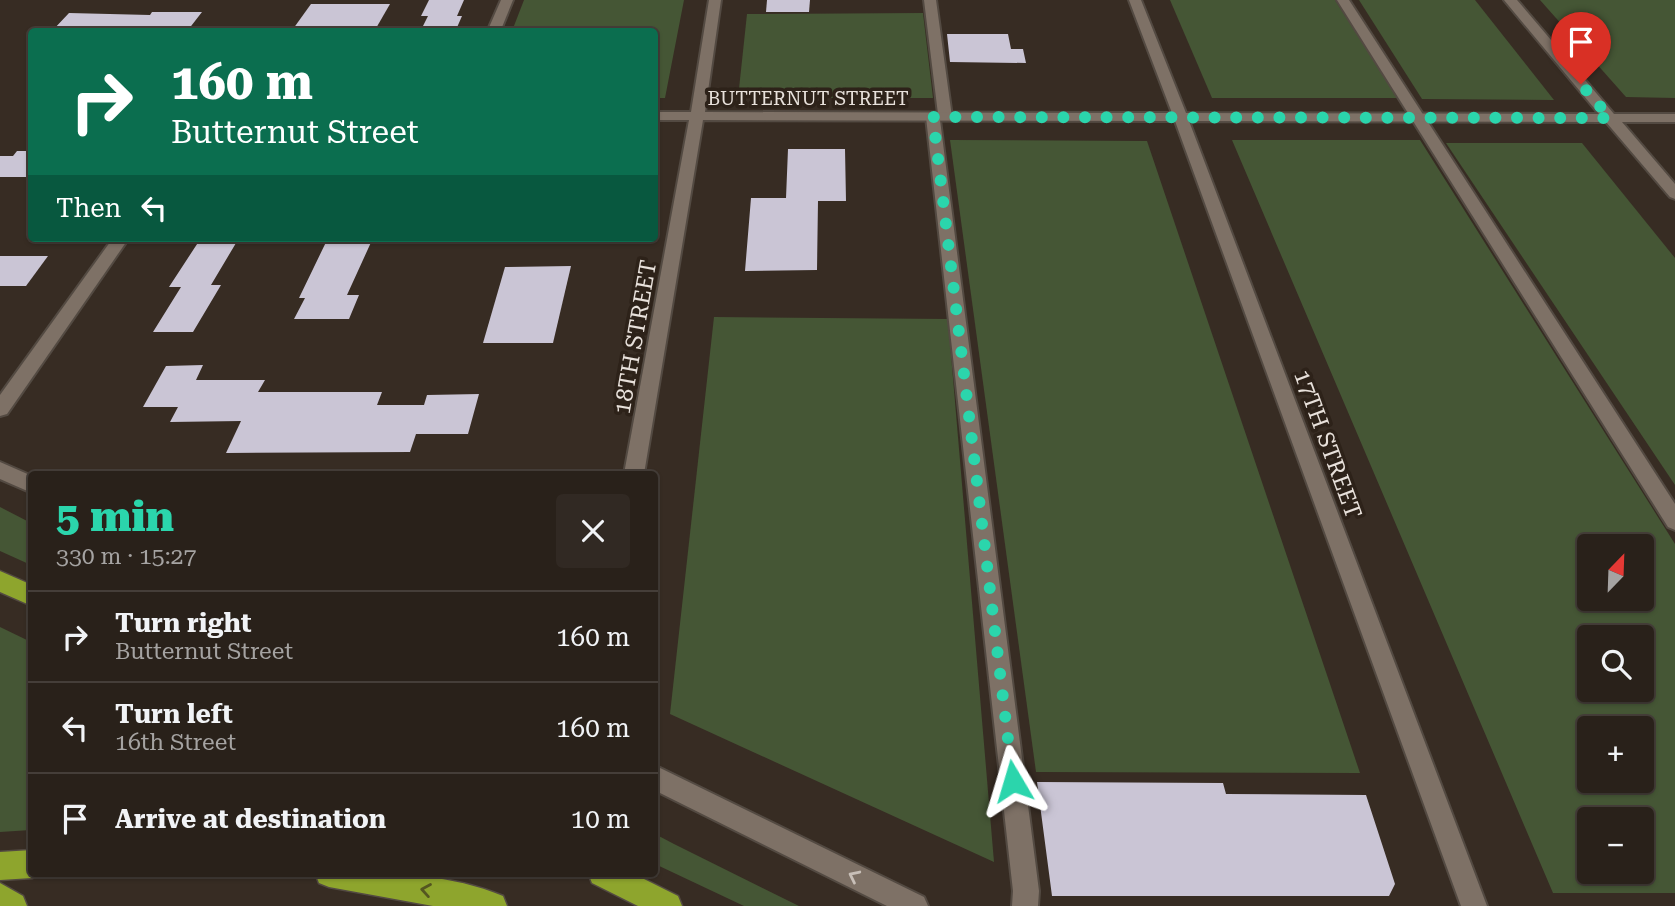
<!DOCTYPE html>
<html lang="en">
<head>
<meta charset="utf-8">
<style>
	body { margin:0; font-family:"Roboto Serif",serif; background:#312923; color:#f1f3f6; height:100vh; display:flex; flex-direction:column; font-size:26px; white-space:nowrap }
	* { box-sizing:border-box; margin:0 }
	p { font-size:23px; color:#a5a3a2 }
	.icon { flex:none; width:38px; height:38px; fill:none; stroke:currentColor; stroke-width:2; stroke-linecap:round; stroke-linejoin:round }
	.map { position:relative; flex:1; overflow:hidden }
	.side { position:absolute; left:28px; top:471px; width:630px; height:406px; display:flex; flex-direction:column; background:#29211a; border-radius:7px; box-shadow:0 2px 5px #0004,0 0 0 2px #453e39 }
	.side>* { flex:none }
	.hud { position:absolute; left:28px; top:28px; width:630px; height:214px; border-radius:7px; box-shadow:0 2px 5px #0004,0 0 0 2px #453e39; background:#0b6e4f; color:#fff; overflow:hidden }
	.needle { width:46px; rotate:23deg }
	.controls { position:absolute; left:1577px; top:534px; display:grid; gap:14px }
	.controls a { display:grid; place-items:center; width:77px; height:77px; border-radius:7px; background:#29211a; box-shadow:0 2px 5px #0004,0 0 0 2px #453e39; font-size:35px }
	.pin { position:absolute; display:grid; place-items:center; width:60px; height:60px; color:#fff; margin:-72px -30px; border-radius:50% 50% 50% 0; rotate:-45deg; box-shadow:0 0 7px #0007 }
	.pin .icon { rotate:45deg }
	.me { position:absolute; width:77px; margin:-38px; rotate:353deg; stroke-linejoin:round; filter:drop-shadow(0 0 5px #0008) }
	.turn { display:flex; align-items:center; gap:24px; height:147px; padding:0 28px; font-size:32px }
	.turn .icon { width:91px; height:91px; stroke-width:2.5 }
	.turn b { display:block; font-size:49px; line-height:60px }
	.then { display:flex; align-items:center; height:66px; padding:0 28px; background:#0003; gap:14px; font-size:26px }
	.round { display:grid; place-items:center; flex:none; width:74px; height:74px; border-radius:7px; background:#312923 }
	.overview { display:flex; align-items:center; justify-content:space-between; height:119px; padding:0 28px }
	h1 { font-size:42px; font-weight:800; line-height:52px; color:#2bd5ac }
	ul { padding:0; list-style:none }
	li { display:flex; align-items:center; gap:21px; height:91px; padding:0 28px; border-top:2px solid #453e39 }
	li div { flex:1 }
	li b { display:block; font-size:26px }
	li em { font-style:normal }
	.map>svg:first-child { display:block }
	.green { fill:#455635; fill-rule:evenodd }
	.building { fill:#cac5d5 }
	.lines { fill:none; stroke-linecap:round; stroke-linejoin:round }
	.service-casing { stroke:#534a42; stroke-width:4 }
	.minor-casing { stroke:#534a42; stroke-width:4 }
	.tertiary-casing { stroke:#534a42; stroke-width:4 }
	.motorway-casing { stroke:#534a42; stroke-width:3 }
	.service { fill:#7e7166; fill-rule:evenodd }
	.minor { fill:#7e7166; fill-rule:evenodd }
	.tertiary { fill:#7e7166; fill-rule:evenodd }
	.motorway { fill:#8ea52d; fill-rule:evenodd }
	.oneway { stroke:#c8bfb8 }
	.oneway2 { stroke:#545621 }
	.route { stroke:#2bd5ac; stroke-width:12; stroke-dasharray:0 21.6 }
	.labels { text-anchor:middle; stroke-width:7; stroke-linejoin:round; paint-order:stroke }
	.far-street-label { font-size:19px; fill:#e8e1db; stroke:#2d2219 }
	.street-label { font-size:23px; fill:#e8e1db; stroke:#2d2219 }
</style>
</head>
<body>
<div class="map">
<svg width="1675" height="906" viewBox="0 0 1675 906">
	<rect width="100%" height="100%" fill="#372c23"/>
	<g class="green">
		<path d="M524,0H684L665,98H655L654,32L512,31Z"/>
		<path d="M1170,0H1335L1398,98H1212Z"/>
		<path d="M1359,0H1475L1554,100L1422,99Z"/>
		<path d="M1540,0H1675V98L1626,97Z"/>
		<path d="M923,13L933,98H738L747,14Z"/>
		<path d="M950,140L1147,141L1360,773L1036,772Z"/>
		<path d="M1232,140H1420L1675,544V893H1553ZM1589,546H1642V598H1589ZM1589,637H1642V690H1589ZM1589,728H1642V780H1589ZM1589,819H1642V872H1589Z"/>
		<path d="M1446,143H1582L1675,258V485Z"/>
		<path d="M714,317L948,319L994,862L670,714Z"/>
		<path d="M0,507L31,523V565L0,551Z"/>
		<path d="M0,627L31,642V830L0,832Z"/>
		<path d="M655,834L674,844L799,906H744L655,864Z"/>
	</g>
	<g class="building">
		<path d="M429,0H464L457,16H462L455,32H420L428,16H421Z"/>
		<path d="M767,0H810L809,12H766Z"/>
		<path d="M311,4H390L375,30L293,29Z"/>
		<path d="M152,12H202L188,30L52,31L69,13L150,15Z"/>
		<path d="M947,34H1008L1011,49H1023L1026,63L950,62Z"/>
		<path d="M788,149H845L846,201H818L817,270L745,271L751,198H786Z"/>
		<path d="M17,151H32V177H0V156H13Z"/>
		<path d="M201,238H239L211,285H221L193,332H153L181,287H169Z"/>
		<path d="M328,238H373L347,295H359L349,319H294L305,298H299Z"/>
		<path d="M0,256H48L26,286H0Z"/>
		<path d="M571,266L553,343H483L505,267Z"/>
		<path d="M203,365L196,380H265L258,392H382L377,405H424L427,395L479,394L468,434H416L410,452L226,453L241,421L170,422L178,407H143L166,366Z"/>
		<path d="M1037,782L1223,783L1226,794L1366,795L1395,884L1389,896H1052Z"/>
	</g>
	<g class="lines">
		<defs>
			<g id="service">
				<path d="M501,0H513L500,32H487Z"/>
				<path d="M924,0H936L952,117L950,120H940L1039,891L1038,906H1012L1013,891L926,117L928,114H938Z"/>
				<path d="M1337,0H1349L1675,504V530L1668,527Z"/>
				<path d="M113,238H129L7,414L0,416V395Z"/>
			</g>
			<path id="minor" d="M709,0H721L705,112L1172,113L1129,0H1141L1186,113L1599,114L1504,0H1517L1614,114H1675V122H1622L1675,184V199L1670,197L1606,122L1189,121L1487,906H1461L1175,121L703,120L644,474H624L689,120H654V112H691Z"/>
			<g id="tertiary">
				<path d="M0,462L32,476V493L0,479Z"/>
				<path d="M654,765L924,897L928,906H887L654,790Z"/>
			</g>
			<g id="motorway">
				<path d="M0,571L32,585V606L0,592Z"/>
				<path d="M32,850V873L42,874L32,878L0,880V852Z"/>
				<path d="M315,873C379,873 443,871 503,896L507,906H433L329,887L319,883Z"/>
				<path d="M588,873H632L678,896L682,906H638L592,883Z"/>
				<path d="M0,883L23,896L27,906H0Z"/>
			</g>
		</defs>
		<use href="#service" class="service-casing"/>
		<use href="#minor" class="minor-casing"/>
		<use href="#tertiary" class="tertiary-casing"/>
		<use href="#motorway" class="motorway-casing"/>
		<use href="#service" class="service"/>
		<use href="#minor" class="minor"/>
		<use href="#tertiary" class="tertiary"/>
		<use href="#motorway" class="motorway"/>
	</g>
	<defs><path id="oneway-chevron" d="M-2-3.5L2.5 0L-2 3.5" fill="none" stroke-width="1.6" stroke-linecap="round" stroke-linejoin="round" transform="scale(1.75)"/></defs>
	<use class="oneway" href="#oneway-chevron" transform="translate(854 876) rotate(-154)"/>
	<use class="oneway2" href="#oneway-chevron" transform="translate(426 890) rotate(-170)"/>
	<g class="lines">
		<path class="route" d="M1013,781L933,117L1610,118L1581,84"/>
	</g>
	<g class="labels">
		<g class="far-street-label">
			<text x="808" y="105">BUTTERNUT STREET</text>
		</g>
		<g class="street-label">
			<text transform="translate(635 337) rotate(-80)" y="8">18TH STREET</text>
			<text transform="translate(1328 444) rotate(70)" y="8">17TH STREET</text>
		</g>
	</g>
</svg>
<div class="controls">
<a><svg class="needle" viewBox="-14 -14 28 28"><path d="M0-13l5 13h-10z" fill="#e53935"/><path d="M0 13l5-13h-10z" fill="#a5a3a2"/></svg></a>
<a><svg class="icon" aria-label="search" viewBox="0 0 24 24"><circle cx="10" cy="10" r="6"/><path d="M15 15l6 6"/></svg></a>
<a>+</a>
<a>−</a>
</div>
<div class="pin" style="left:1581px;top:84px;background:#d93025"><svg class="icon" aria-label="arrive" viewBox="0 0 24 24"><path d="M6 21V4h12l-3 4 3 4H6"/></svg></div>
<svg class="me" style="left:1013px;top:781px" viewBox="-20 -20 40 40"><path d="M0-17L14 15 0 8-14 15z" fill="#2bd5ac" stroke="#fff" stroke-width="4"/></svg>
<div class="hud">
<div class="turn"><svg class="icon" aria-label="right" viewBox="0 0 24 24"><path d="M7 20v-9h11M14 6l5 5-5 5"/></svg><div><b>160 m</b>Butternut Street</div></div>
<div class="then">Then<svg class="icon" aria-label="left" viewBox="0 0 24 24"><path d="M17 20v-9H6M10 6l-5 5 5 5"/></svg></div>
</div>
<section class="side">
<div class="overview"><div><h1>5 min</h1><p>330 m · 15:27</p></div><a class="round"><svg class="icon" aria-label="close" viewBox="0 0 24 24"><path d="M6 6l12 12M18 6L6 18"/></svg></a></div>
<ul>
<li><svg class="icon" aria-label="right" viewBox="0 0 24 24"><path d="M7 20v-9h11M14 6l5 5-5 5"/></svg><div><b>Turn right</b><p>Butternut Street</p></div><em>160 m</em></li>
<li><svg class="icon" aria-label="left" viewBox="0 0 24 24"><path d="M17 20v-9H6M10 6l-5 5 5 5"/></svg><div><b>Turn left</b><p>16th Street</p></div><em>160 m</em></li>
<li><svg class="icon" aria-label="arrive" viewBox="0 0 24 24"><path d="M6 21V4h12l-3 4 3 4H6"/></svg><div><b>Arrive at destination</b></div><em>10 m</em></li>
</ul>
</section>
</div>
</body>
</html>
